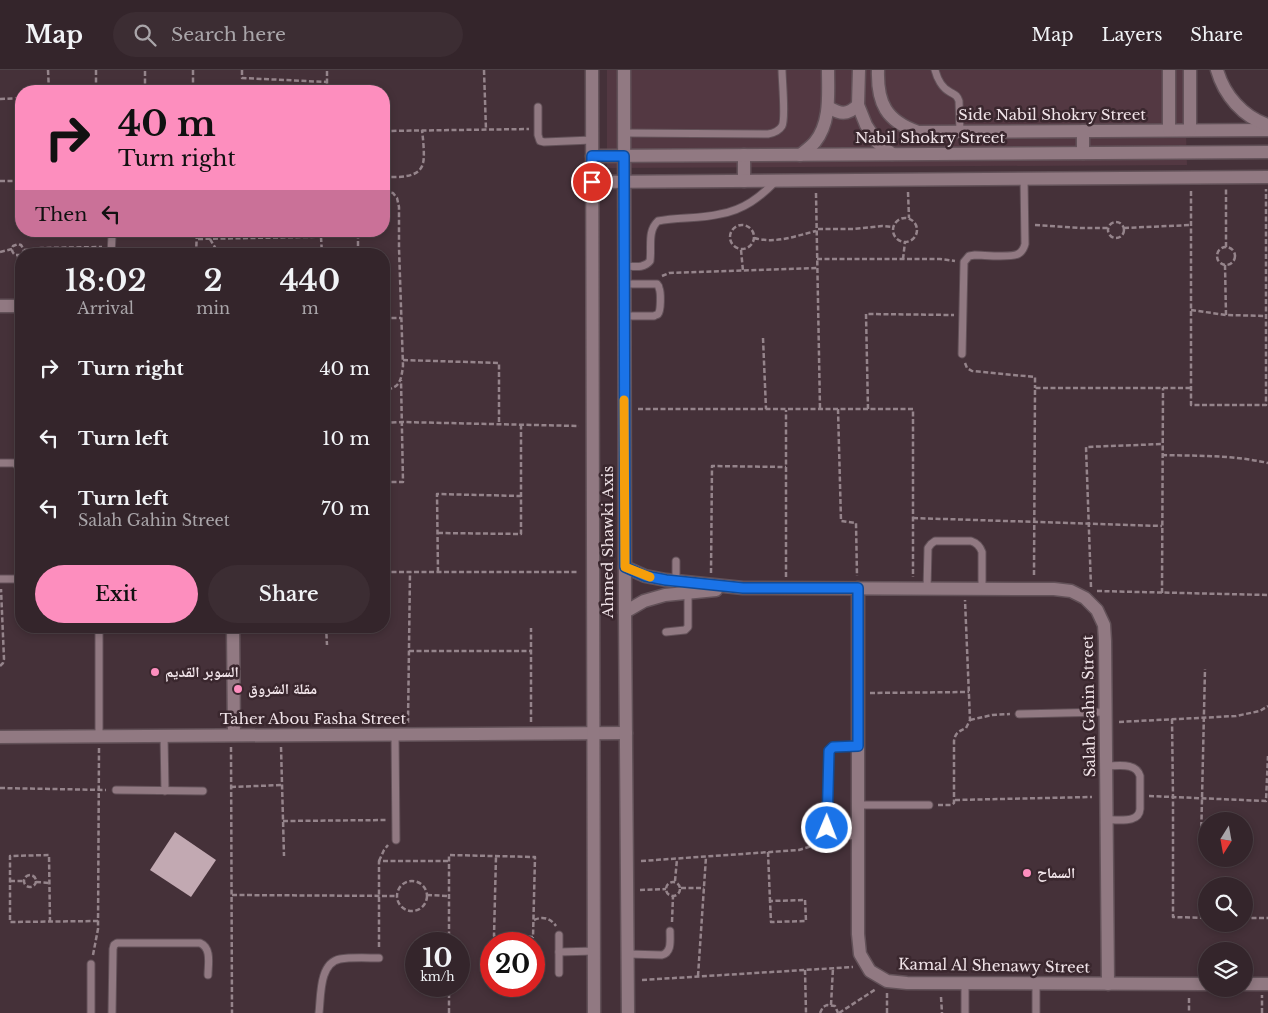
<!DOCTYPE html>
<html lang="en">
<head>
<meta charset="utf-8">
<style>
	body { margin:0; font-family:"Libre Baskerville","Noto Naskh Arabic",serif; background:#3c2d33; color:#f1f3f6; height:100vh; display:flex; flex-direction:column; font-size:19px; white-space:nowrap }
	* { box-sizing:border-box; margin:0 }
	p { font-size:16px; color:#a9a5a9 }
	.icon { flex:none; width:28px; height:28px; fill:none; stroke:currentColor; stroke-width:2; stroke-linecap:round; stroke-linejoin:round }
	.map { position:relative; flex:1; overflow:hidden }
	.drawer { position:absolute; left:15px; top:178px; width:375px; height:385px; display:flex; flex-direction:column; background:#34252b; border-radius:20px; box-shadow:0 2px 8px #0003,0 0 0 1px #4e4247 }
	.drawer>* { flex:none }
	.hud { position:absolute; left:15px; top:15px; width:375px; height:152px; border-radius:20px; box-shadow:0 2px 8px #0003,0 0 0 1px #4e4247; background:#fd8ebe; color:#111; overflow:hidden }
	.needle { width:32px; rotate:191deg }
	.fabs { position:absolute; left:1198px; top:742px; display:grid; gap:10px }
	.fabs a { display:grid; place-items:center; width:55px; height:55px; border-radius:50%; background:#34252b; box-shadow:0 2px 8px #0003,0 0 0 1px #4e4247; font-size:25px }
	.speed { position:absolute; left:405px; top:862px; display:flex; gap:10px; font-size:25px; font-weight:700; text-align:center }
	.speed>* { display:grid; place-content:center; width:65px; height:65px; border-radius:50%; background:#34252b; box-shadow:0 2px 8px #0003,0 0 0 1px #4e4247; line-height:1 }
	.speed small { font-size:12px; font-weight:400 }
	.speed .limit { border:8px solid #d22; background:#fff; color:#111 }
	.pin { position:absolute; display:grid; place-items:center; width:42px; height:42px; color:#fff; margin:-21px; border:2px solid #fff; border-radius:50%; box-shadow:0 1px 5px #0007 }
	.me { position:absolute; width:55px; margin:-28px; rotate:1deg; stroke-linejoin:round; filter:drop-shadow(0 0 4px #0008) }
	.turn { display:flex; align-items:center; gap:18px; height:105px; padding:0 20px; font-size:22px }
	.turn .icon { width:65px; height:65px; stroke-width:2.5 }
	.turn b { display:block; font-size:35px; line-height:42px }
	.then { display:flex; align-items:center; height:48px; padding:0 20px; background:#0003; gap:10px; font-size:19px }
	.eta { display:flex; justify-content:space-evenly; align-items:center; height:85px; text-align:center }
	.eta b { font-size:30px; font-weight:600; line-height:35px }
	.action { display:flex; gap:10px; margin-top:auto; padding:10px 20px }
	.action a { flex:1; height:58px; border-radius:30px; background:#fd8ebe; color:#111; font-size:20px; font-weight:600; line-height:58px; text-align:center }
	.action a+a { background:#3c2d33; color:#f1f3f6 }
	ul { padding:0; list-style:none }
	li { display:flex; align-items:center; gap:15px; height:70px; padding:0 20px }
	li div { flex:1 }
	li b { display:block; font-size:19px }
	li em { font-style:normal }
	header { display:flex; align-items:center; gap:30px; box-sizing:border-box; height:70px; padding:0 25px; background:#34252b; border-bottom:1px solid #4e4247 }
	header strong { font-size:24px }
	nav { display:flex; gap:28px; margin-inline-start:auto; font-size:18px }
	.search { width:350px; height:45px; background:#3c2d33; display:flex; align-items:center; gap:12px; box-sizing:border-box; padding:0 18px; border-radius:28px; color:#a9a5a9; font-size:19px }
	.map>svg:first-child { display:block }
	.built { fill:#533842 }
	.building { fill:#c2a9b2 }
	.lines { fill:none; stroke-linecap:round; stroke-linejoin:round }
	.lane-casing { stroke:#625158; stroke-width:9 }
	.street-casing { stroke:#625158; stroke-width:15 }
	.secondary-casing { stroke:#625158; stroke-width:15 }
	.path { stroke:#95848b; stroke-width:2.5; stroke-dasharray:5 2.5; stroke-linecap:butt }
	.lane { stroke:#917982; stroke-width:7 }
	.street { stroke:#917982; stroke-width:12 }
	.secondary { stroke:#917982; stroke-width:12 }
	.route-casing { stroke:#114b97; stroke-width:12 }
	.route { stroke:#1a73e8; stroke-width:9 }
	.slow { stroke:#f59e0b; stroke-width:9 }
	.poi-dot { fill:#fd8ebe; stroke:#3a272e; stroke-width:2 }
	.labels { text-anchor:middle; stroke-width:5; stroke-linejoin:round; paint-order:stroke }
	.street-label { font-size:15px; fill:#f0e3e8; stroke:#3a272e }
	.poi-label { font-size:15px; font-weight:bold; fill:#f0e3e8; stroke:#3a272e; text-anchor:start }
</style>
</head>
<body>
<header>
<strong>Map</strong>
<div class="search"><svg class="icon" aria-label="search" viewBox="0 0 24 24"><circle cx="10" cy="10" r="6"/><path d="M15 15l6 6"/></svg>Search here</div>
<nav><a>Map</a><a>Layers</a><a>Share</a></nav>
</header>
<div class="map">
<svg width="1268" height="943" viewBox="0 0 1268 943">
	<rect width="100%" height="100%" fill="#453139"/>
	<path class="built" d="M607,0H1184L1187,95L607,98Z"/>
	<path class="building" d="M175,762L216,790L191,827L150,800Z"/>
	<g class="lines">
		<defs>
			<g id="lane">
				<path d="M935,0C937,8 942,18 950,22C955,25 957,25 959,31L960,62"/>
				<path d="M538,37V65L540,71L544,72L592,70"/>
				<path d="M624,63L768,64C774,63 779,61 782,56C786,49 782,10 782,0"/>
				<path d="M111,184L112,166L115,161"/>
				<path d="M624,196C633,196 644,199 650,191C652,177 647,161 658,151C678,147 700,149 720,144C744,140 760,127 776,111"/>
				<path d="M624,214H657C658,215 659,216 659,218C661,222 661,241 658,244C657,245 655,245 654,246H624"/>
				<path d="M962,284L964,192L969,186L975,185C984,185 1011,188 1018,184C1022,182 1024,178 1025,174L1024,109"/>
				<path d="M0,393H14L21,398"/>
				<path d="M676,491V511"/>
				<path d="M0,509H21"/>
				<path d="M927,519L928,478L931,474L935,471H971C977,473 980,476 982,482V519"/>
				<path d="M666,562L685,560L688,557V523"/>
				<path d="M1019,644L1106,642"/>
				<path d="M395,664L396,770"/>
				<path d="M99,666V556"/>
				<path d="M164,666L165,721"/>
				<path d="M1106,696C1118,696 1136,692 1140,706V739C1139,754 1118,749 1107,750"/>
				<path d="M116,720L203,721"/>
				<path d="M858,735H929"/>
				<path d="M858,766L832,765L829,764L827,757L829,681L833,677L858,676"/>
				<path d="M559,882L594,881"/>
				<path d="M628,884L662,885C672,882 670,871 670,861"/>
				<path d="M559,903V865"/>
				<path d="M965,913V943"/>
				<path d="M91,943V894"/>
				<path d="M112,943L113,879L114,875L117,873H200C212,878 208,895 208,905"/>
				<path d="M319,943C321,926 319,893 340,889C351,887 368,888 379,888"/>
				<path d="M1036,943V914"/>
			</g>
			<g id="street">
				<path d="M878,0C877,33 886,51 918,62L1268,60"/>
				<path d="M1169,0V60"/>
				<path d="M1190,0V60"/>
				<path d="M1217,0C1224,25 1243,47 1268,55"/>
				<path d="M0,236H21"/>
				<path d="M625,497L645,506L666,510L743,518L1054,519L1071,521L1085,528L1097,540L1104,555L1105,571L1108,914"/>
				<path d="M858,518V864L860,884L870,901L887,911L907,913L1206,914"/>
				<path d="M625,542L644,531L665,525L716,520"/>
				<path d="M233,556L234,665"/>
				<path d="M0,667L626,663"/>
				<path d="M1244,914H1268"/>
			</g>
			<g id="secondary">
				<path d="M592,0L594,943"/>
				<path d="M624,0L625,542L628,943"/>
				<path d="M859,0L858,35L866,55L877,72L892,84"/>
				<path d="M828,37C840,44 847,46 858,35"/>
				<path d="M1083,61V83"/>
				<path d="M744,85V111"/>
				<path d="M800,85C805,81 811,77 815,72C831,52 828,24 828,0"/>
				<path d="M592,86L1268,82"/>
				<path d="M592,112L1268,107"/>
			</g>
		</defs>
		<use href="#lane" class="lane-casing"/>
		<use href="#street" class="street-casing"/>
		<use href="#secondary" class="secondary-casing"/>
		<g class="path">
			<path d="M48,0L49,21"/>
			<path d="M96,0V21"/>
			<path d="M193,0V21"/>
			<path d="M242,0V8L327,12"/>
			<path d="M484,0L486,60"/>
			<path d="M145,21V0"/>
			<path d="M327,21V0"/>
			<path d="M0,29L21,28"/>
			<path d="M384,61L529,59"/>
			<path d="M384,107C396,107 420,109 423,93C425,87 423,68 422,60"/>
			<path d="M0,111H21"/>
			<path d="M1191,121V335H1266V119"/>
			<path d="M384,122L393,123L397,128L399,137V178L403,296C401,311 400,318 384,320"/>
			<path d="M908,122L909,148"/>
			<path d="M816,123L820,339"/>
			<circle cx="905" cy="160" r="12"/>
			<circle cx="1116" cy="160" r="8"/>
			<circle cx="742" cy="167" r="12"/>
			<path d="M1035,155L1081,158H1108"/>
			<path d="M1124,158L1191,155"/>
			<path d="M818,159H853L882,156L893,157"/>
			<path d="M321,167L322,184"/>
			<path d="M242,168L243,161"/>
			<path d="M278,168V161"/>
			<path d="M754,168C776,174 795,166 816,161"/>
			<path d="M198,169L358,166V184"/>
			<path d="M210,169L219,184"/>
			<path d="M1226,177V119"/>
			<circle cx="1226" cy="186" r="9"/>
			<path d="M24,180L41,178L102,177"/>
			<path d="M741,180L743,201"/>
			<path d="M0,182L12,179"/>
			<path d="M196,184L197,161"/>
			<path d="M21,185H15C12,182 11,180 13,176L18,174L21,175L24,180L22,184"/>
			<path d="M18,186L20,224"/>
			<path d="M817,189H940L955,191"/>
			<path d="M903,189L905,172"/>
			<path d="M1225,195L1226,245"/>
			<path d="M662,206L669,203L818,198"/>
			<path d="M1191,240L1226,245L1266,246"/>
			<path d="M384,248H401"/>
			<path d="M763,268L766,339"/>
			<path d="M403,290L499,293V354"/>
			<path d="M965,293L967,298L972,301L1035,307V318"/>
			<path d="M638,339H913V507"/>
			<path d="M838,339L841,451L856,453L857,506"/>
			<path d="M868,339L866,244L954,245"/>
			<path d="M384,353L402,352L579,356"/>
			<path d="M1162,385C1198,386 1233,385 1268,393"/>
			<path d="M384,412H403L401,310"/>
			<path d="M913,448L1162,456"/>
			<path d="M438,463L521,464V355"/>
			<path d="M384,502H579"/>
			<path d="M438,502L437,424L521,426"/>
			<path d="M711,503L712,396L786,397"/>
			<path d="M1034,505L1035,318H1191"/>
			<path d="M786,507V340"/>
			<path d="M1091,517L1086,377L1162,374"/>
			<path d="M1097,521L1268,525"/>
			<path d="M1162,523L1163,318"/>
			<path d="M326,556L327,575"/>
			<path d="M409,581H531"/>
			<path d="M0,596L3,593L4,589L1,519"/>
			<path d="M870,623L969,622"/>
			<path d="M1172,649L1173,727V847L1206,848"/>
			<path d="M970,650L992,645L1010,644"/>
			<path d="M531,652V558"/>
			<path d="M1119,652L1236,646L1260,641L1268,636"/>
			<path d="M408,653L410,502"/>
			<path d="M231,677L232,943"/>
			<path d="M281,677L284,786"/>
			<path d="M231,717L282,715"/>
			<path d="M0,718L106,720"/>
			<path d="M1149,726L1266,731L1268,686"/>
			<path d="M955,730L1092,727"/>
			<path d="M938,735H951L954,733V671C955,663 959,661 966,658L970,650L965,530"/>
			<path d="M283,751L387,750"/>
			<path d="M1201,772L1205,599"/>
			<path d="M768,782L770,831"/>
			<path d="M379,791L384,780L388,775"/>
			<path d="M641,791L799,780L812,776L822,769"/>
			<circle cx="30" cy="811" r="6"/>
			<path d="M10,811H24"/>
			<path d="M675,811L677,789"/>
			<circle cx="412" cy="826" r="15"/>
			<circle cx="673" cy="819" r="7"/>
			<path d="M36,812L50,813"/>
			<path d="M681,818H704"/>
			<path d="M640,820L666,819"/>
			<path d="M232,825L397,826"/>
			<path d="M427,825L449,826"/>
			<path d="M805,830L806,851L771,852L770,831Z"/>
			<path d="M1244,848H1268"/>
			<path d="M534,850C543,846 550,848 556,856"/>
			<path d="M50,852L49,785L10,786V852L98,851"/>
			<path d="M672,852L673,826"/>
			<path d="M449,874V785L535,787L533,867L494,866L496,786"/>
			<path d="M379,877V791H449"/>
			<path d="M93,885L98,859L99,678"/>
			<path d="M805,900L806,943"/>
			<path d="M698,906L706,787"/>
			<path d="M642,910L853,897"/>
			<path d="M941,927L942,943"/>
			<path d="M1189,928V943"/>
			<path d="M831,935L833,898"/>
			<path d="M449,943V916"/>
			<path d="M820,943L823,937L827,935L835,936L838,943"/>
			<path d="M839,943L876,919"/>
			<path d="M887,943V923"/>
			<path d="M1262,943V925"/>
		</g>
		<use href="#lane" class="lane"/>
		<use href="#street" class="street"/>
		<use href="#secondary" class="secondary"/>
	</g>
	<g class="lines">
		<defs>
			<path id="route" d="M592,112V86H624L625,497L645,506L666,510L743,518H858V676L833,677L829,681L827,758"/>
		</defs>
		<use href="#route" class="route-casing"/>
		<use href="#route" class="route"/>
		<path class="slow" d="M624,330L625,497L650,507"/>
	</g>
	<g class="poi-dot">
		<circle cx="155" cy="602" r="5"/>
		<circle cx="238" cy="619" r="5"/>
		<circle cx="1027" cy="803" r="5"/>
	</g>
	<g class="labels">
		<g class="street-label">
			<text x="1052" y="50">Side Nabil Shokry Street</text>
			<text x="930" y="73">Nabil Shokry Street</text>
			<text transform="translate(608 472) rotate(-90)" y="5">Ahmed Shawki Axis</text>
			<text transform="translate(1089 636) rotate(-91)" y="5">Salah Gahin Street</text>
			<text x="313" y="654">Taher Abou Fasha Street</text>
			<text transform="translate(994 896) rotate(1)" y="5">Kamal Al Shenawy Street</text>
		</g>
		<g class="poi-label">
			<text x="165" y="607">السوبر القديم</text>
			<text x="248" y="624">مقلة الشروق</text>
			<text x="1037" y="808">السماح</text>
		</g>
	</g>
</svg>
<div class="fabs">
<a><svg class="needle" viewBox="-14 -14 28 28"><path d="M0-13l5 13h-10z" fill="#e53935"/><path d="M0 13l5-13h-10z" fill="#a9a5a9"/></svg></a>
<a><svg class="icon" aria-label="search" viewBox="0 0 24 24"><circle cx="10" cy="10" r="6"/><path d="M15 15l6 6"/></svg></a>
<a><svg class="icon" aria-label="layers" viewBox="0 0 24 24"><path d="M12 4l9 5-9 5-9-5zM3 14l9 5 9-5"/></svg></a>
</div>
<div class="speed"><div>10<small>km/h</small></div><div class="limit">20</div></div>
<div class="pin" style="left:592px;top:112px;background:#d93025"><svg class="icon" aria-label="arrive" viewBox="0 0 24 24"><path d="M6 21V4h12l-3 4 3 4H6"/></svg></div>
<svg class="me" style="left:827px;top:758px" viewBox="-20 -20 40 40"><circle r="17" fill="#1a73e8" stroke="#fff" stroke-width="3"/><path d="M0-11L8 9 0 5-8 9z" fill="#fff"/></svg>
<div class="hud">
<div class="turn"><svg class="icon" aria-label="right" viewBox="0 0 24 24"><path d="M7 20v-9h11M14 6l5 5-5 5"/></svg><div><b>40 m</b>Turn right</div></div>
<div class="then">Then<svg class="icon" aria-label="left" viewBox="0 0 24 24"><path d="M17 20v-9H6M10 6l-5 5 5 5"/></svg></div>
</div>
<section class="drawer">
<div class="eta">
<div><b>18:02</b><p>Arrival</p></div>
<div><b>2</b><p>min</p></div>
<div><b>440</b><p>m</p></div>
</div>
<ul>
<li><svg class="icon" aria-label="right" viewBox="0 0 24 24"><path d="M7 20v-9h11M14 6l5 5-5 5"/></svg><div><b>Turn right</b></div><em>40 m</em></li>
<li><svg class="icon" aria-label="left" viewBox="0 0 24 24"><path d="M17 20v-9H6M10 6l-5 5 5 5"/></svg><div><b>Turn left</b></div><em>10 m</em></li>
<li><svg class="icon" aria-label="left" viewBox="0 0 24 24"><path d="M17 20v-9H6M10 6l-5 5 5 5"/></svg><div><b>Turn left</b><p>Salah Gahin Street</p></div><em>70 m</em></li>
</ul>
<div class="action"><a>Exit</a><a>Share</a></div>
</section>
</div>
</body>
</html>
